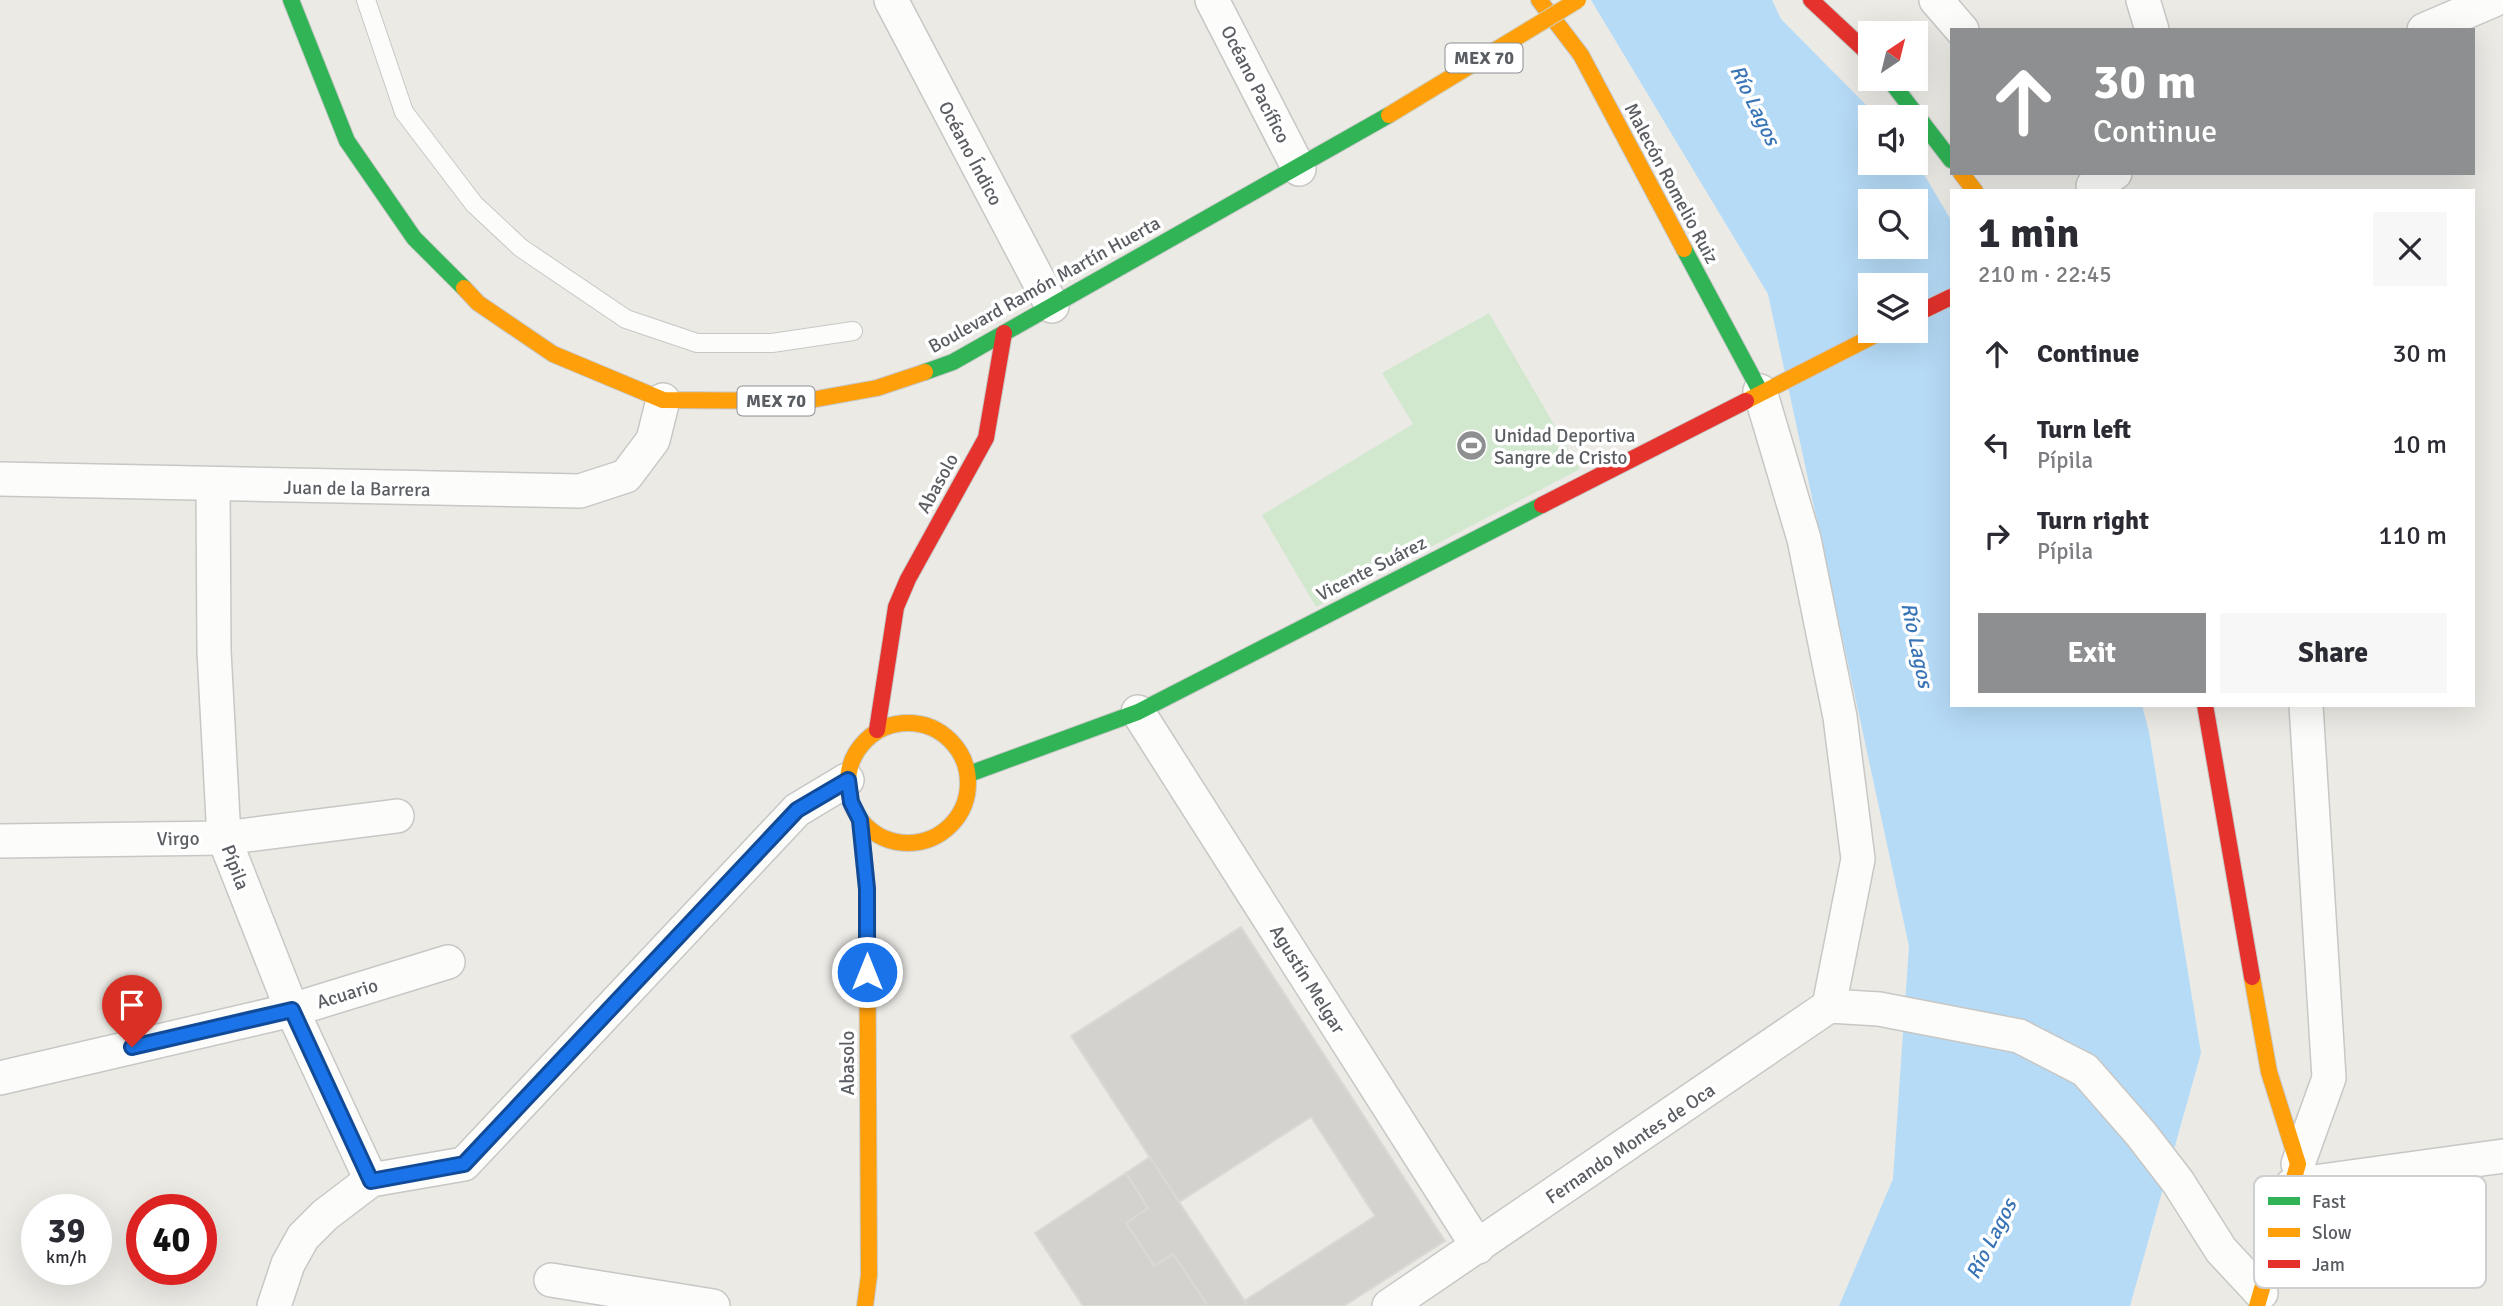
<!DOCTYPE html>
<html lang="en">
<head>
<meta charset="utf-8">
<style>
	body { margin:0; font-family:Signika,sans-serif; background:#f7f7f7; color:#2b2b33; height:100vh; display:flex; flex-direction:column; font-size:26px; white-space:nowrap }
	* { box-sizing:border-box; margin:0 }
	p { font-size:23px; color:#7c7c81 }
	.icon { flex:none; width:38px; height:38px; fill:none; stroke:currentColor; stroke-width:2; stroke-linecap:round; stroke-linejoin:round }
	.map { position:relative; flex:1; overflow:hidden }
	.side { position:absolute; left:1950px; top:189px; width:525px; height:518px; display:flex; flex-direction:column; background:#fff; border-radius:0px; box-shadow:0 7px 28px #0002 }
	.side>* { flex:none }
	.guide { position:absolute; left:1950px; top:28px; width:525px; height:147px; border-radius:0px; box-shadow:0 7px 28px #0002; background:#8d8f90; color:#fff; overflow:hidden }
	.needle { width:46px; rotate:35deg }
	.tools { position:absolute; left:1858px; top:21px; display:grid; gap:14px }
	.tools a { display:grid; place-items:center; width:70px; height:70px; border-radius:0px; background:#fff; box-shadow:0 7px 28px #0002; font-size:35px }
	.speed { position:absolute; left:21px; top:1194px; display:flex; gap:14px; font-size:35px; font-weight:700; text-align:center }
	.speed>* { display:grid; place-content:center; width:91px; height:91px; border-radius:50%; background:#fff; box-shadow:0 7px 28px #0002; line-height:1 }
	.speed small { font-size:18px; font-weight:400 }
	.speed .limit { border:10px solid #d22; background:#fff; color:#111 }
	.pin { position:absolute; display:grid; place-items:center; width:60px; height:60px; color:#fff; margin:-72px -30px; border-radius:50% 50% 50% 0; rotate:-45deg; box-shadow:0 0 7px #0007 }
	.pin .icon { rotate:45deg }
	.me { position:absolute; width:77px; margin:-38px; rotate:0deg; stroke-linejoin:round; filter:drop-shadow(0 0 5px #0008) }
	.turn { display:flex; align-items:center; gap:24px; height:147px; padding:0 28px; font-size:32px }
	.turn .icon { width:91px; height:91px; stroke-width:2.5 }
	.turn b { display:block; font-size:49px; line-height:60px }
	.round { display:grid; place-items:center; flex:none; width:74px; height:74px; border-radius:0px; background:#f7f7f7 }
	.headline { display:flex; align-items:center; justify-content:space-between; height:119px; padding:0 28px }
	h1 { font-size:42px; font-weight:700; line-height:52px }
	.button { display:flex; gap:14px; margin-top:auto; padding:14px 28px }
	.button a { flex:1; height:80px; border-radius:0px; background:#8d8f90; color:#fff; font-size:28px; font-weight:700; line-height:80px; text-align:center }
	.button a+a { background:#f7f7f7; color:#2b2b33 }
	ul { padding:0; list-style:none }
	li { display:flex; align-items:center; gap:21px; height:91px; padding:0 28px }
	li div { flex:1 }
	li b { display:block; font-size:26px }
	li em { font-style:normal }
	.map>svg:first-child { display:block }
	.green { fill:#d1e8cf }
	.water { fill:#b6dbf7; fill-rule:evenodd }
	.building { fill:#d3d2cf; stroke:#dad9d4; stroke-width:2 }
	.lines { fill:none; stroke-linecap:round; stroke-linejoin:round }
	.lane-casing { stroke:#c7c7c5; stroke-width:20 }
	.street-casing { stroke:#c7c7c5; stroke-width:36 }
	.fast-casing { stroke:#c7c8c7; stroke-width:18 }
	.slow-casing { stroke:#c7c8c7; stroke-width:18 }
	.jam-casing { stroke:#c7c8c7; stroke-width:18 }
	.lane { stroke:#fcfcfb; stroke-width:18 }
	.street { stroke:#fcfcfb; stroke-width:33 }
	.fast { stroke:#30b455; stroke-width:16 }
	.slow { stroke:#ff9f0a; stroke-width:16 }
	.jam { stroke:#e5322d; stroke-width:16 }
	.slow-bridge-casing { stroke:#d4cbb1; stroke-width:18; stroke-linecap:butt }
	.slow-bridge { stroke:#ff9f0a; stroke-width:16 }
	.route-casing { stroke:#114b97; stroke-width:18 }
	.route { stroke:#1a73e8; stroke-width:12 }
	.labels { text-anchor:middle; stroke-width:7; stroke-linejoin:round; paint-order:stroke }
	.shield { fill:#fff; stroke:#8c8e92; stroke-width:2 }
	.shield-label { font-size:18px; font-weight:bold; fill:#5a5e63 }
	.street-label { font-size:19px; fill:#5a5e63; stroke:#fff }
	.poi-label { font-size:19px; fill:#5a5e63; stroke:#fff; text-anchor:start }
	.water-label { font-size:21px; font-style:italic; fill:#3974b6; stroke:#fff }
	.key { fill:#fff; stroke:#cecfd0; stroke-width:2 }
	.key-label { font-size:19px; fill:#5a5e63 }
</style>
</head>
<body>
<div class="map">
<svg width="2503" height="1306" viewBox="0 0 2503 1306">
	<rect width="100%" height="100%" fill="#ebeae5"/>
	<path class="green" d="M1489,313L1580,469L1316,607L1262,515L1413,424L1382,373Z"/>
	<path class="water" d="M1591,0H1772L1781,19L1878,117H1871V163L1916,161L1951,220V705H2142L2149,732L2201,1053L2130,1306H1839L1893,1179L1909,946L1768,294ZM1871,201H1916V247H1871ZM1871,285H1916V331H1871Z"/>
	<g class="building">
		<path d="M1241,927L1445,1241L1344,1306H1248L1244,1301L1375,1216L1311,1117L1179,1202L1071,1036Z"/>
		<path d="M1150,1157L1179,1202L1248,1306H1208L1173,1254L1154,1266L1126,1223L1148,1208L1126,1173Z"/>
		<path d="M1126,1173L1148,1208L1126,1223L1154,1266L1173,1254L1208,1306H1083L1035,1233Z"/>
	</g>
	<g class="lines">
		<defs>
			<path id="lane" d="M366,0L404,112L474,204L521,248L626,319L697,343H772L853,331"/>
			<g id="street">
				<path d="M891,0L1052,306"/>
				<path d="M1212,0L1299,169"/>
				<path d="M1936,0L1962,30"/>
				<path d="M2143,0L2152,30"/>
				<path d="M2424,30L2494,0"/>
				<path d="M2093,186L2115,173"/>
				<path d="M1760,391L1804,539L1840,717L1858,859L1829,1006"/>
				<path d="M0,479L580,491L626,476L653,440L663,400"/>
				<path d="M213,485L214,651L224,838L292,1010L371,1180"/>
				<path d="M1138,712L1478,1247"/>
				<path d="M0,841L224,838L397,816"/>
				<path d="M0,1078L292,1010L448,962"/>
				<path d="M2298,1164L2329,1078L2306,705"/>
				<path d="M2292,1185L2503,1156"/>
				<path d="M551,1280L713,1306"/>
				<path d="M274,1306L288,1264L303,1237L325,1215L371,1180L464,1164L797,810L847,780"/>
				<path d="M1389,1306L1829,1006L1879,1009L2019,1036L2085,1070L2141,1134L2178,1182L2221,1250L2261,1293"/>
			</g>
			<g id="fast">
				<path d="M291,0L347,141L414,238L464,288"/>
				<path d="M1889,79L1951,160"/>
				<path d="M1684,249L1760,391"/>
				<path d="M925,372L953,362L1389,115"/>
				<path d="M969,774L1138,712L1542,505"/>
			</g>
			<g id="slow">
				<path d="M1539,0L1581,55L1684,249"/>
				<path d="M1961,173L1975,191"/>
				<path d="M464,288L478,303L553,354L663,400L805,401L877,388L925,372"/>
				<path d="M1746,401L1883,331"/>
				<circle cx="908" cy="783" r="60"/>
				<path d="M860,820L867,889L869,1275L865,1306"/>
				<path d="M2252,977L2269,1072L2298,1164L2257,1306"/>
			</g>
			<g id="jam">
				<path d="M1811,0L1871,56"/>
				<path d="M1916,314L1951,297"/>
				<path d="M1542,505L1746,401"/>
				<path d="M2205,705L2252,977"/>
				<path d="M877,730L896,607L908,579L986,438L1004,333"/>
			</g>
		</defs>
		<use href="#lane" class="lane-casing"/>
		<use href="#street" class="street-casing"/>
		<use href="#fast" class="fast-casing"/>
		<use href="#slow" class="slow-casing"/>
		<use href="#jam" class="jam-casing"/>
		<use href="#lane" class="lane"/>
		<use href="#street" class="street"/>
		<use href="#fast" class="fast"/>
		<use href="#slow" class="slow"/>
		<use href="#jam" class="jam"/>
		<defs>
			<path id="slow-bridge" d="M1389,115L1578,0"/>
		</defs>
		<use href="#slow-bridge" class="slow-bridge-casing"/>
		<use href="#slow-bridge" class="slow-bridge"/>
	</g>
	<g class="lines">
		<defs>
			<path id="route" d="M132,1047L292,1010L371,1181L464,1164L797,810L848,780L851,802L860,820L867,889V972"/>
		</defs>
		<use href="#route" class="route-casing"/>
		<use href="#route" class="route"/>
	</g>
	<defs>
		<symbol id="stadium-disc" viewBox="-11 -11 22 22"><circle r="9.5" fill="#8d8f90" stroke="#fff"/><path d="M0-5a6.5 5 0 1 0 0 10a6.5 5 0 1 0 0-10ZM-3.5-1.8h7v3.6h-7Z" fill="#fff"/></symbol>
	</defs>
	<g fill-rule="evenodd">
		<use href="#stadium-disc" x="1454" y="428" width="35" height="35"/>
	</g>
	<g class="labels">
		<g class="shield">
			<rect x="1445.5" y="43.5" width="77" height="29" rx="5"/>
			<rect x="737.5" y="386.5" width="77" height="29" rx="5"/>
		</g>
		<g class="shield-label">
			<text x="1484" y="64">MEX 70</text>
			<text x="776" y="407">MEX 70</text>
		</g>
		<g class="street-label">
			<text transform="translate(1256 84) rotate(63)" y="7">Océano Pacífico</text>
			<text transform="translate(971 153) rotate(62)" y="7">Océano Índico</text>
			<text transform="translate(1672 183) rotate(62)" y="7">Malecón Romelio Ruiz</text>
			<text transform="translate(1044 284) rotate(-29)" y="7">Boulevard Ramón Martín Huerta</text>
			<text transform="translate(937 483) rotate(-61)" y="7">Abasolo</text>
			<text transform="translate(357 488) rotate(1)" y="7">Juan de la Barrera</text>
			<text transform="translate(1371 568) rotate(-27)" y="7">Vicente Suárez</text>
			<text transform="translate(178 838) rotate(-1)" y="7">Virgo</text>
			<text transform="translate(236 867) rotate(69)" y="7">Pípila</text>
			<text transform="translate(1308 979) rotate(58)" y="7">Agustín Melgar</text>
			<text transform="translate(347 993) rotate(-17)" y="7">Acuario</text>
			<text transform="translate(847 1063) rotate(-90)" y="7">Abasolo</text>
			<text transform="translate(1630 1143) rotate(-34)" y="7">Fernando Montes de Oca</text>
		</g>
		<g class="poi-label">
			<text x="1494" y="442">Unidad Deportiva<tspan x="1494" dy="22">Sangre de Cristo</tspan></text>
		</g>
		<g class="water-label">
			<text transform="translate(1755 105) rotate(64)" y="7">Río Lagos</text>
			<text transform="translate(1917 645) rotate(78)" y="7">Río Lagos</text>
			<text transform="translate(1991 1239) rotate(-63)" y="7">Río Lagos</text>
		</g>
	</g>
	<rect x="2254" y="1176" width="232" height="112" rx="10" class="key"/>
	<rect x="2268" y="1197" width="32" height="8" fill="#30b455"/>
	<rect x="2268" y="1228" width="32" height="9" fill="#ff9f0a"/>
	<rect x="2268" y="1260" width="32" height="8" fill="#e5322d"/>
	<g class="key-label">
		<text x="2312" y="1208">Fast</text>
		<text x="2312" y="1239">Slow</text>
		<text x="2312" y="1271">Jam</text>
	</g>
</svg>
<div class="tools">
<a><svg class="needle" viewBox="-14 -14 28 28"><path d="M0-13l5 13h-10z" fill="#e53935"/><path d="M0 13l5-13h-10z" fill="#7c7c81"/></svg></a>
<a><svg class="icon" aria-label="sound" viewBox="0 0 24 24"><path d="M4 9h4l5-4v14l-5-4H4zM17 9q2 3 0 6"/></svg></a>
<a><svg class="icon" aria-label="search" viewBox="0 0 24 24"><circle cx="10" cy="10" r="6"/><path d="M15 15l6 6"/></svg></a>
<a><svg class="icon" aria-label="layers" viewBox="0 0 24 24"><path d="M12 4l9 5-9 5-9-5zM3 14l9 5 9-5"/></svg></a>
</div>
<div class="speed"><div>39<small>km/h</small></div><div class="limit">40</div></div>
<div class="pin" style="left:132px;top:1047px;background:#d93025"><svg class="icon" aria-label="arrive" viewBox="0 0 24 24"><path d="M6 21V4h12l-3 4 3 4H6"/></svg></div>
<svg class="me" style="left:867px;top:972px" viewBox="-20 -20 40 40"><circle r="17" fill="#1a73e8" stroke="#fff" stroke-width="3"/><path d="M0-11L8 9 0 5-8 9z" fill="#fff"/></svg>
<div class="guide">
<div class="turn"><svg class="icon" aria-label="ahead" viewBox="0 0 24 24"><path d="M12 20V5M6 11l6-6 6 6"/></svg><div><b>30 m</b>Continue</div></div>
</div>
<section class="side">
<div class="headline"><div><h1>1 min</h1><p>210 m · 22:45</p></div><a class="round"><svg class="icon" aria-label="close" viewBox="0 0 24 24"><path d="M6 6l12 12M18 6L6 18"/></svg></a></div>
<ul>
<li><svg class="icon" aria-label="ahead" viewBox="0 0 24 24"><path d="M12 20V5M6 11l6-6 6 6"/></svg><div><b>Continue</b></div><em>30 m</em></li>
<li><svg class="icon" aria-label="left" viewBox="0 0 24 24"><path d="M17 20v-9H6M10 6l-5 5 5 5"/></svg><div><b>Turn left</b><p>Pípila</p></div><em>10 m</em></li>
<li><svg class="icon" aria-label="right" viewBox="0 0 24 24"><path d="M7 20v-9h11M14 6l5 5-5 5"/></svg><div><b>Turn right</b><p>Pípila</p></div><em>110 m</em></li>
</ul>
<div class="button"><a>Exit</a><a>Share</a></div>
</section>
</div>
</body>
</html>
